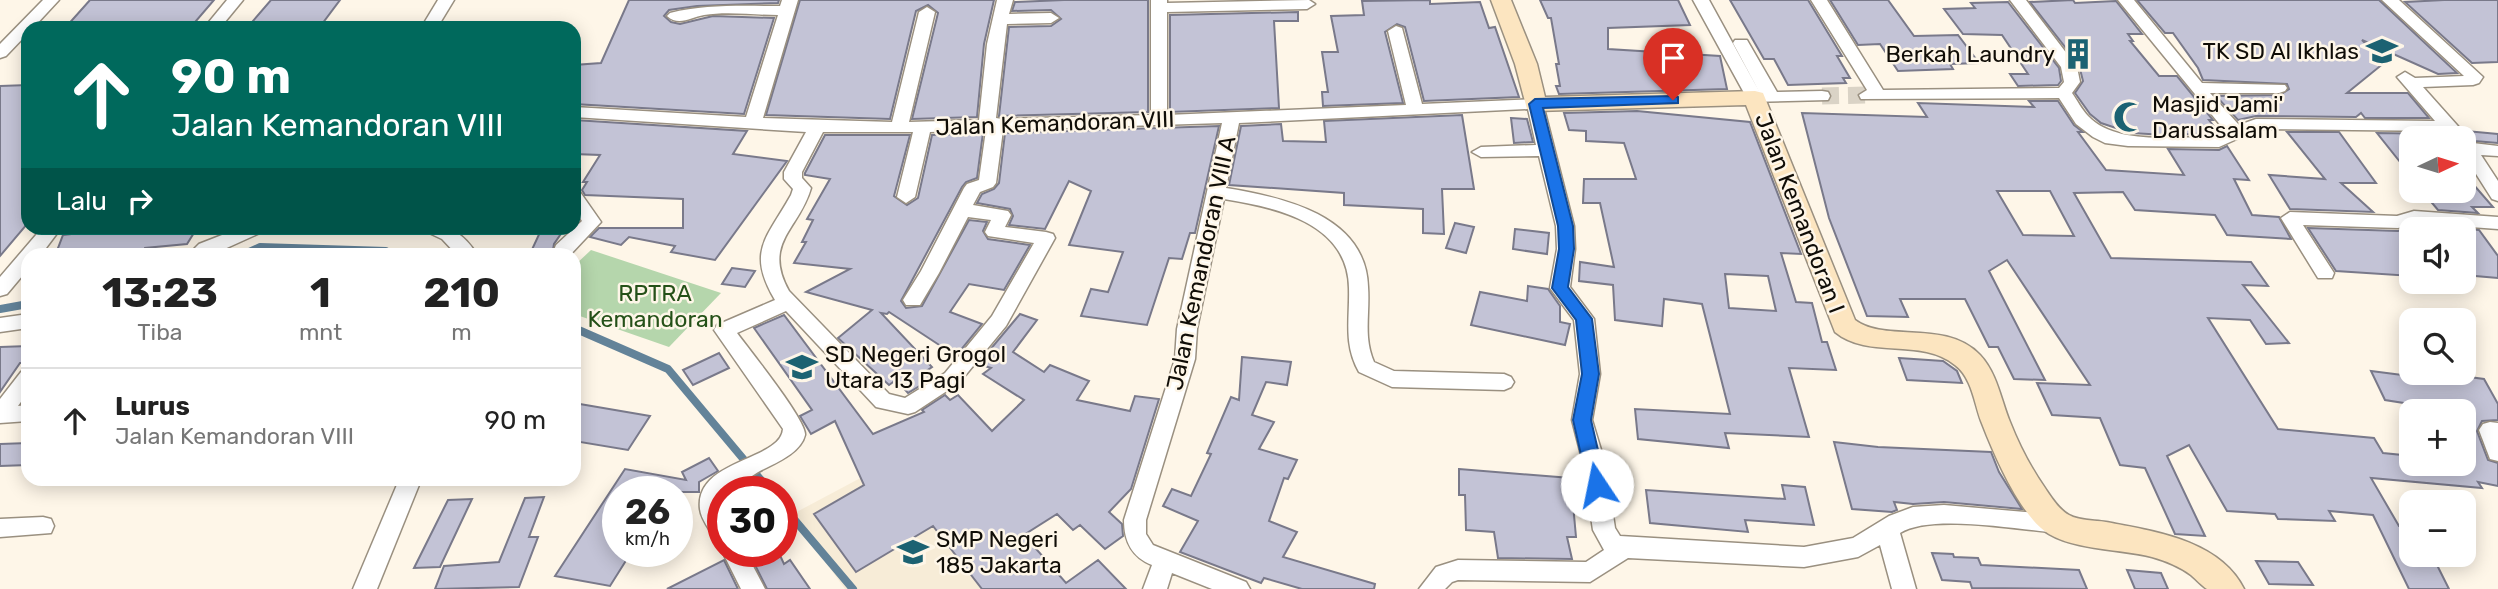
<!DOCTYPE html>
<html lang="id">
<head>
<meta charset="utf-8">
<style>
	body { margin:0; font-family:Rubik,sans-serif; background:#f2f2f2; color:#222; height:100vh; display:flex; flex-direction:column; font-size:26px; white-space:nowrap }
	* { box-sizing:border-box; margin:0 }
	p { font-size:23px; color:#767676 }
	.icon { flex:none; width:38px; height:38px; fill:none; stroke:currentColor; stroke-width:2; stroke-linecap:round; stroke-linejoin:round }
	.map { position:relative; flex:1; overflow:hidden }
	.side { position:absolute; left:21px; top:248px; width:560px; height:238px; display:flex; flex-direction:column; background:#fff; border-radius:21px; box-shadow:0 4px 18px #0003 }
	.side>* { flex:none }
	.hud { position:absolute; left:21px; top:21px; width:560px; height:214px; border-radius:21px; box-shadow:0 4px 18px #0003; background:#00695c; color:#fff; overflow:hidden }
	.needle { width:46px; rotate:86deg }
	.buttons { position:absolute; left:2399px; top:126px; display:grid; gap:14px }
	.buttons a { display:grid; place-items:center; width:77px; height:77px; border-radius:14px; background:#fff; box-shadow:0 4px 18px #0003; font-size:35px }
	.speed { position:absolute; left:602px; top:476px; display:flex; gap:14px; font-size:35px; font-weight:700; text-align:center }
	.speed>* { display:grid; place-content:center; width:91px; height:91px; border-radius:50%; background:#fff; box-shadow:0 4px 18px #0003; line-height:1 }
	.speed small { font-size:18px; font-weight:400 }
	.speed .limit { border:10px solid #d22; background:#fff; color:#111 }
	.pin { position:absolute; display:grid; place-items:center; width:60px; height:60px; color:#fff; margin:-72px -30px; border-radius:50% 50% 50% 0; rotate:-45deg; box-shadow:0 0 7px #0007 }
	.pin .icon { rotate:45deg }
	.me { position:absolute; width:77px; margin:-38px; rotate:349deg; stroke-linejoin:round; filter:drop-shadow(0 0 5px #0008) }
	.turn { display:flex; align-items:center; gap:24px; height:147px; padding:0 35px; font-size:32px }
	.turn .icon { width:91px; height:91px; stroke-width:2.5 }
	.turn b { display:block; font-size:49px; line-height:60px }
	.then { display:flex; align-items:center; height:66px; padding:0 35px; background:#0003; gap:14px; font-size:26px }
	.eta { display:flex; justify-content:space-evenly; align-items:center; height:119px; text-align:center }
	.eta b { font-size:42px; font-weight:700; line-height:49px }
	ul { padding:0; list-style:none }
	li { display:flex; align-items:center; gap:21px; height:105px; padding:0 35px; border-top:2px solid #e0e0e0 }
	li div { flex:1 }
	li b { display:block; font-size:26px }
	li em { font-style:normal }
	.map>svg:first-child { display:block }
	.education { fill:#f7ecd7 }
	.green { fill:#b5d6ac }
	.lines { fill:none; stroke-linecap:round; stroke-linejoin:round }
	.stream-far1 { stroke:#638399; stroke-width:6 }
	.stream { stroke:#638399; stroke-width:8 }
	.building { fill:#c3c3d6; stroke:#79798a; stroke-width:2; fill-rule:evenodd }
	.street-tunnel { stroke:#dad3c6; stroke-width:17; stroke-dasharray:17 9; stroke-linecap:butt }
	.street-casing { stroke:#9a9080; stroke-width:3 }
	.secondary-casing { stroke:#9a9080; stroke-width:3 }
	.street { fill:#fff; fill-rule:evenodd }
	.secondary { fill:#fce5c0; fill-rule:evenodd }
	.route { fill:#1a73e8; stroke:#114b97; stroke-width:2 }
	.labels { text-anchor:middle; stroke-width:5; stroke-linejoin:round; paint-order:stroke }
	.poi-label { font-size:23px; fill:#100d07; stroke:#fef6e8; text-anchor:start }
	.street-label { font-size:23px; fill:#100d07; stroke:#fef6e8 }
	.park-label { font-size:23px; fill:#255118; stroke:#fef6e8 }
</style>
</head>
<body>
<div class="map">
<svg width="2498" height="589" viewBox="0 0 2498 589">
	<rect width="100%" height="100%" fill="#fef6e8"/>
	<path class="education" d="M928,442L1036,589H845L791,515Z"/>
	<path class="green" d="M591,250L721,293L669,347L574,314V266Z"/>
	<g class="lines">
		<path class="stream-far1" d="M238,256L260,246L386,250L394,256"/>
		<g class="stream">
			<path d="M0,309L28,304"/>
			<path d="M574,328L668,369L771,492"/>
			<path d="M782,505L853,589"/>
		</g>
	</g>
	<g class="building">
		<path d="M90,0H214L190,28H65Z"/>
		<path d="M271,0H340L319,28H247Z"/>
		<path d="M629,0H779L778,3L697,6L669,10L664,16L671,22L680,24L713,16L774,18L744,114L574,104V65L601,63Z"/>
		<path d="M800,0H994L984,44L977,117L912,119L938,13L928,5L916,11L890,119L766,115Z"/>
		<path d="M1064,0H1148V112L999,116L1009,27L1051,26L1061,19L1051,10L1012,11L1015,2Z"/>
		<path d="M1430,0V4L1480,2L1489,28L1495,27L1519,97L1424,101L1405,27L1397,24L1385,32L1403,103L1323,106L1322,92H1328L1322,52H1338L1331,16L1364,15L1362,1Z"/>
		<path d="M1540,0H1678L1690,25L1608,28V49L1720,56L1727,89L1559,94L1556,86H1560L1556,64H1559L1551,18H1548Z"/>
		<path d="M1730,0H1808L1842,56H1837L1850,78H1843L1846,83L1788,85L1774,59H1764Z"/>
		<path d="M1830,0H1888L1914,36L1958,35L1979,63L1950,64L1953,69L1898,71L1880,44L1858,45Z"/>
		<path d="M2073,0L2075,3L2116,1L2142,34H2128L2133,41H2130L2159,76H2177L2213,120H2209L2219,133L2166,135L2131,133L2101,123L2090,114L2075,93L2083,81L2079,65L2030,2Z"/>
		<path d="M2137,0H2379L2457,73L2438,74L2362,40L2384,63L2347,93H2408L2429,118H2365L2361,113L2356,117L2256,116L2238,120L2216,96L2280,95L2289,89L2287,84L2203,80L2198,68L2173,33H2165Z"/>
		<path d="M2444,0H2498V62L2472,63L2405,2Z"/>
		<path d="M2008,2L2059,68L2061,81L2058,85L2018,86L2010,74H2028L2002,35L1963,34L1944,9L1975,8L1971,3Z"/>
		<path d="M1298,12V21H1274L1279,108L1170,112V15Z"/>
		<path d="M28,85V223L0,256V86Z"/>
		<path d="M2029,101H2058L2074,125L2083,132H2078L2106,170L2184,175L2168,149L2219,150L2227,146L2249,180L2234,179L2252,215L2279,217L2291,239L2227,235L2215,215L2135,210L2123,192L2074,193L2111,258L2251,262L2268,286L2243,285L2289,343L2266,344L2250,320L2208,318L2278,429L2374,438L2383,453L2412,456V464H2464V411H2432L2429,407L2385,400L2371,371L2410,376L2406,369H2412V373H2439L2484,379L2498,404V420L2482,421L2477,431L2488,460L2498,463V486L2478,482L2482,488L2371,478L2399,526L2412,528V555H2432L2449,589H2409L2373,515L2329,511L2335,521L2278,519L2275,514L2227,511L2189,445L2167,456L2205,536L2175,534L2145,468L2120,465L2100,418L2052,415L2037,383L2090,385L2007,260L1989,271L2045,380L2014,379L1998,347H1989L1965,299H1900L1908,317L1867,316L1829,218L1802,113L1927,117L1918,103L2034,107ZM1997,191H2050L2074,236L2023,235Z"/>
		<path d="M1637,111L1750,122L1801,254L1781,253L1796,302L1812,303L1822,342H1827L1836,370L1789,368L1809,437L1725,433L1729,448L1638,439L1635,409L1730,414L1702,304L1664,299L1662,326L1615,320L1613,285L1579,281L1580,262L1614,267L1600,203H1583L1584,179H1636L1624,143L1586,141V131L1569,130L1564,113ZM1725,274L1768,276L1776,311L1729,308Z"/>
		<path d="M1462,115L1474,189H1442L1444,234L1423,233V209L1344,205V193L1229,185L1241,126L1281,124L1283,141L1326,142L1324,121Z"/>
		<path d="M1511,118L1527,119L1533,142L1514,143Z"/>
		<path d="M574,120L747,131L733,154L787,161L715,260L671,252L675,246L629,237L621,245L590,237L599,228H683V199L585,195L582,190L587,182H583L600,155L574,154Z"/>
		<path d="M1219,126L1195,233H1190L1182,259L1169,258L1147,325L1081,316L1091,289L1108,292L1123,252L1069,245L1091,191L1069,181L1045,229L1009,225L1013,216L1010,209L977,203L982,194L994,189L999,183L1005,133Z"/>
		<path d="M2466,131L2498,134V143L2474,141Z"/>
		<path d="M2287,132H2339L2376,183H2341L2373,212L2290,209L2269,175L2325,179Z"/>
		<path d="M983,133L977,178L966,182L962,187L901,301L906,308L922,306L969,220L987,222L983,231L988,239L1030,245L1004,290L969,284L950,312L982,324L956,356L889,312L887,314L881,313L932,367L925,372L931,379L908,393L896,380L889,385L838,338L872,310L806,292L850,269L794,263L806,242H802L813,220L807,219L830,179L805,175V173L825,135H910L894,196L907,205L918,198L932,135Z"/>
		<path d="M2377,133L2444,134L2448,138H2412V177Z"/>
		<path d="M2464,160L2474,176H2466L2493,207H2472L2478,213L2438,210L2422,191H2460L2464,196Z"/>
		<path d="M1455,223L1474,227L1466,253L1446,248Z"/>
		<path d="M123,228H197L187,244L145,248L143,254L55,256L63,235Z"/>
		<path d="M542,228H565L554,244L552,256H529Z"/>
		<path d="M2308,228L2398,231L2409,228L2412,231V276L2336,271Z"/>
		<path d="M1515,229L1549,233L1547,254L1513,249Z"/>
		<path d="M2464,229L2479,230L2498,256V278L2464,275Z"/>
		<path d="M732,268L755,271L745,287L722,284Z"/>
		<path d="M1528,286L1548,289L1560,306V322L1570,324L1565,345L1471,325L1480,292L1527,301Z"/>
		<path d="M1020,314L1037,320L1013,352L1044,372L1050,365L1089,381L1077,400L1130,411L1135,396L1159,399L1131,489L1109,512L1122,524L1123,536L1105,549L1080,525L1073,530L1057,514L1027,533L1033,540L1030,542L1066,583L1098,560L1126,589H982L933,526L856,572L814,514L864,485L835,421L811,434L800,416L812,410L754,328L784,315L873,434L924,412L922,410L945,395L950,400L958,395L992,431L1024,400L983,374L991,368L978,364Z"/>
		<path d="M28,346V363H20L0,392V347Z"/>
		<path d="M719,353L729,368L693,385L683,370Z"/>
		<path d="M1242,357L1291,362L1287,385L1266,382L1252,415L1274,422L1259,449L1297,460L1288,479L1284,478L1269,521L1297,532L1283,557L1375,584L1374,589H1302L1264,578L1261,583L1180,552L1198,521L1163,506L1172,489L1191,496L1211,454L1207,453L1231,397L1239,400Z"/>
		<path d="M1899,358L1943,361L1957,371L1962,383L1907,380Z"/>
		<path d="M574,403L650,416L628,450L574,441Z"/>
		<path d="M1834,442L1878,447L1991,452L1999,472L2022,509L1944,502L1913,504L1894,502L1897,510L1892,512L1852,509Z"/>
		<path d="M28,443V465L0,466V444Z"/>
		<path d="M709,458L718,471L699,482V492H618V551H632L610,586L555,576L625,469L686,480L682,472Z"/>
		<path d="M1459,469L1583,479L1587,506L1573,504L1576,537H1567L1572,559L1498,558L1494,532L1466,530L1465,495H1459Z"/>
		<path d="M1782,485L1805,487L1814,525L1745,520L1748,532L1650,523L1646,490L1785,499Z"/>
		<path d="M544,497L529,537H538L519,587L435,589L444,566L499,562L525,498Z"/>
		<path d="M472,499L440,567L414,568L448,500Z"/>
		<path d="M764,551H778L784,564L790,560L810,589H767L751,557Z"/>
		<path d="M1932,553L1953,554L1954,557L1978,558L1981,565L2079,570L2087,589L1972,588L1970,582L1942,580Z"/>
		<path d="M724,560L738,589H667Z"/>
		<path d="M2256,561L2298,562L2313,585L2269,584Z"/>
		<path d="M2127,570L2161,573L2168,589H2135Z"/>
	</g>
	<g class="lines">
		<path class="street-tunnel" d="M1822,96L1867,95"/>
		<defs>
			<g id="street">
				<path d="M43,0H59L33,28H28V33L6,56L0,58V44Z"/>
				<path d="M227,0H243L220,28H204Z"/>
				<path d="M438,0H454L437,28H421Z"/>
				<path d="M782,0H798L763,118L892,122L919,12L927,7L935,12L909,122L979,120L987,44L997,0H1013L1009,14L1051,13L1059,18L1051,23L1007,24L996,118L1002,119L1151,115V0H1167V3L1309,0L1315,4L1307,9L1167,12V115L1406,105L1388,31L1396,26L1402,28L1422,104L1535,99L1543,104L1574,226L1575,249L1570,287L1594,319L1600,374L1592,420L1605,463L1615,528L1620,536L1804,547L1853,538L1889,516L1913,507L1944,505L2059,515L2067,517L2070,524L2067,531L2059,533C2020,530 1931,513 1900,533L1916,589H1892L1880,545L1858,557L1804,567L1628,558L1590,582L1458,580L1452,582L1445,589H1419L1436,567L1458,560L1586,562L1604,550L1593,530L1583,463L1572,420L1580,374L1574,320L1550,288L1557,249L1556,226L1539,156L1481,157L1472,152L1481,147L1536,145L1528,109L1239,123L1226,188C1282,197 1366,215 1368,287C1370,313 1363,337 1374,362L1394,371L1504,374L1511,377L1514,382L1511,387L1504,390L1392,387L1359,372C1343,344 1350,318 1349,288C1348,222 1274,207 1224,199L1197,329L1195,359L1146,520V534L1153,545L1246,582L1250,589H1212L1172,573L1167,589H1143L1152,565C1132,557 1124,542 1124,520L1175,359L1177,329L1222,123L1003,130L996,183L993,187L980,192L973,205L1008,211L1011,215L1005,227L1046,232L1053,234L1055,238L1006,326L959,383L915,412L908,414L876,407L786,311L737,333C748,348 807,421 805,435C801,452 778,462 764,469C753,474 733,490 723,492V541L715,539C710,530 701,519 700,509C694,459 781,461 783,429L714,330L717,325L775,300C746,251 767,238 791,195L793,189L784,179V172L806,132L574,117V107L746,117L778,15C754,15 727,11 704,15C691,17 679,27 667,16L670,13C706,4 742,6 780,6ZM986,130L979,180L967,184L964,188L921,271L903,300L906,305H920L939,273L968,217L991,220L985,232L988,236L1034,243L992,316L945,373L905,398L889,394L789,291C762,242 799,230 811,188L802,178V172L823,132H913L897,197L906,203L915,197L930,132Z"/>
				<path d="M1693,0H1709L1760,93L1733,43L1735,40H1747L1777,92L1822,91L1828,92L1830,96L1828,100L1749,102Z"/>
				<path d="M1811,0H1827L1883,90L2059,88L2064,82L2061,67L2010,0H2026L2077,67L2080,82L2072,93C2077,100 2082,110 2088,116C2116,146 2178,136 2216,137L2226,132L2118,0H2134L2202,83L2285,85L2287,88L2285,91L2279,93H2210L2239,125L2256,119L2435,121L2397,77L2405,72L2415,78L2464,76L2382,0H2399L2483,77L2479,83L2473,85L2423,87L2473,143L2498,146V156L2481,155L2498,181V201L2492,199L2464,155V138H2451L2445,131L2259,129L2219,147L2128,146L2105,143L2093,137L2076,124L2059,98L1861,99L1859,95L1867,90Z"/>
				<path d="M574,190L580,192L601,222L570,255L560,256L554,250L556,245L582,221L574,209Z"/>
				<path d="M2414,211L2498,217V229L2415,223L2398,228L2303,225L2334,273L2332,278H2318L2281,218L2290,212L2397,216Z"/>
				<path d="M42,228H61L40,256H28V269L7,294L0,296V277Z"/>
				<path d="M240,228H265L262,232L209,256H187L199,244Z"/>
				<path d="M424,228C451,226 463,232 478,256H458L442,239L427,232Z"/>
				<path d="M28,314V328L0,332V318Z"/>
				<path d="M28,369V392L18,406L28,405V421L0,423V399L21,372Z"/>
				<path d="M2490,422L2498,423V461L2490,459L2479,430L2483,424Z"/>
				<path d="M399,480H421L377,589H353Z"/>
				<path d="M43,517L51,519L54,526L51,533L0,537V519Z"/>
				<path d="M723,549V551H745L765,589H741L722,551Z"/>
			</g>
			<path id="secondary" d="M1491,0H1511L1537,64L1545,97L1755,91L1763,93L1855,320C1885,343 1946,319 1980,355C1997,373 2001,400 2010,422C2019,445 2031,468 2045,488C2051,497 2059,510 2069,515C2079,521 2095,520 2106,522C2153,531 2220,540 2244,589C2234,589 2215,589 2207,589C2202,586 2196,579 2191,575C2179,566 2166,561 2152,557C2121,549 2076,550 2049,534C2020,517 1993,452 1981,421C1974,402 1972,378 1955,365C1921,337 1869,360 1835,332L1746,105L1535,111L1527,109L1515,64Z"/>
		</defs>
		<use href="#street" class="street-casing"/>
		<use href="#secondary" class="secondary-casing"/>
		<use href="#street" class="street"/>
		<use href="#secondary" class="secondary"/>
	</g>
	<path class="route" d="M1673,96L1678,97V103L1543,108L1573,226L1574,249L1568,287L1592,319L1599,374L1591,420L1606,485L1604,490L1597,493L1591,490L1588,485L1573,420L1582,374L1576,320L1552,288L1559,249L1558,226L1529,104L1535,99Z"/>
	<defs>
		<symbol id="school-bare" viewBox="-9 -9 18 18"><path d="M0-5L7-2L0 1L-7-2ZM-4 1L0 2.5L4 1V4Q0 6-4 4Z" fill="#1c6272" stroke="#fef6e8" stroke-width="2.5" paint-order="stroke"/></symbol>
		<symbol id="building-bare" viewBox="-9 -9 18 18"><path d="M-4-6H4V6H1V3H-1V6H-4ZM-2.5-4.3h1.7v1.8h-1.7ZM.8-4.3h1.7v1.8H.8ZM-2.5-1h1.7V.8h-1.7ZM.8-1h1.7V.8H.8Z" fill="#1c6272" stroke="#fef6e8" stroke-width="2.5" paint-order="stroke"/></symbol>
		<symbol id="mosque-bare" viewBox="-9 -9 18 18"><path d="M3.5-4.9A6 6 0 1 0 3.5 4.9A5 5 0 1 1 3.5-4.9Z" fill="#1c6272" stroke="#fef6e8" stroke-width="2.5" paint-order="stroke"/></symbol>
	</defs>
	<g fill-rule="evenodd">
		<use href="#school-bare" x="2360" y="29" width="44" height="44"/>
		<use href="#building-bare" x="2056" y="32" width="44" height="44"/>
		<use href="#mosque-bare" x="2107" y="95" width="44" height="44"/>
		<use href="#school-bare" x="780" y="345" width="44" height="44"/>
		<use href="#school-bare" x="891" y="530" width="44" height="44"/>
	</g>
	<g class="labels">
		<g class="poi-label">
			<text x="2359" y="59" text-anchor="end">TK SD Al Ikhlas</text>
			<text x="2055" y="62" text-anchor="end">Berkah Laundry</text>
			<text x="2152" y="112">Masjid Jami'<tspan x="2152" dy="26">Darussalam</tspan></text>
			<text x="825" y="362">SD Negeri Grogol<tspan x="825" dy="26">Utara 13 Pagi</tspan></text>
			<text x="936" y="547">SMP Negeri<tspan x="936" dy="26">185 Jakarta</tspan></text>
		</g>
		<g class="street-label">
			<text transform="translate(1055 123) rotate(-2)" y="8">Jalan Kemandoran VIII</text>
			<text transform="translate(1800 213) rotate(69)" y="8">Jalan Kemandoran I</text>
			<text transform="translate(1201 263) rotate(-78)" y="8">Jalan Kemandoran VIII A</text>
		</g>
		<g class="park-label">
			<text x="655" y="301">RPTRA<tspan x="655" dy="26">Kemandoran</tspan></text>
		</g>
	</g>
</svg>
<div class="buttons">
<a><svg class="needle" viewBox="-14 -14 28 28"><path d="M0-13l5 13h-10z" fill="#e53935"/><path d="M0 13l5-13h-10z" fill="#767676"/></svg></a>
<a><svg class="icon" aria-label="sound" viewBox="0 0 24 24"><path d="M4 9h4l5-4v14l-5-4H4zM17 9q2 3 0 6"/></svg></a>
<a><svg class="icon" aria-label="search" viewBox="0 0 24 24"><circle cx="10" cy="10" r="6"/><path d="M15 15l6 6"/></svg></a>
<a>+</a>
<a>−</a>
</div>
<div class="speed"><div>26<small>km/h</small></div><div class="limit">30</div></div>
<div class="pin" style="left:1673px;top:100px;background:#d93025"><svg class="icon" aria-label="arrive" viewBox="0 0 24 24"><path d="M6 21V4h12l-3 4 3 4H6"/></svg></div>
<svg class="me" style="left:1597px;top:485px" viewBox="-20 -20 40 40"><circle r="19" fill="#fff"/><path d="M0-13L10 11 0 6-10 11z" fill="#1a73e8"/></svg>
<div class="hud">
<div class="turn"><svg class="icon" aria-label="ahead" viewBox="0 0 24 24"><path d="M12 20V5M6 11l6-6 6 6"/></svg><div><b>90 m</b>Jalan Kemandoran VIII</div></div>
<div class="then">Lalu<svg class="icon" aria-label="right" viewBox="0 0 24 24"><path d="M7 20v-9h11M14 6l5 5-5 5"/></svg></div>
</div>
<section class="side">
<div class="eta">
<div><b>13:23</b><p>Tiba</p></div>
<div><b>1</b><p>mnt</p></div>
<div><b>210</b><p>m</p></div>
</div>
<ul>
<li><svg class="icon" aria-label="ahead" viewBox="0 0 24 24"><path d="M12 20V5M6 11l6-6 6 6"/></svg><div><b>Lurus</b><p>Jalan Kemandoran VIII</p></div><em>90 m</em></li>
</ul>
</section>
</div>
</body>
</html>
